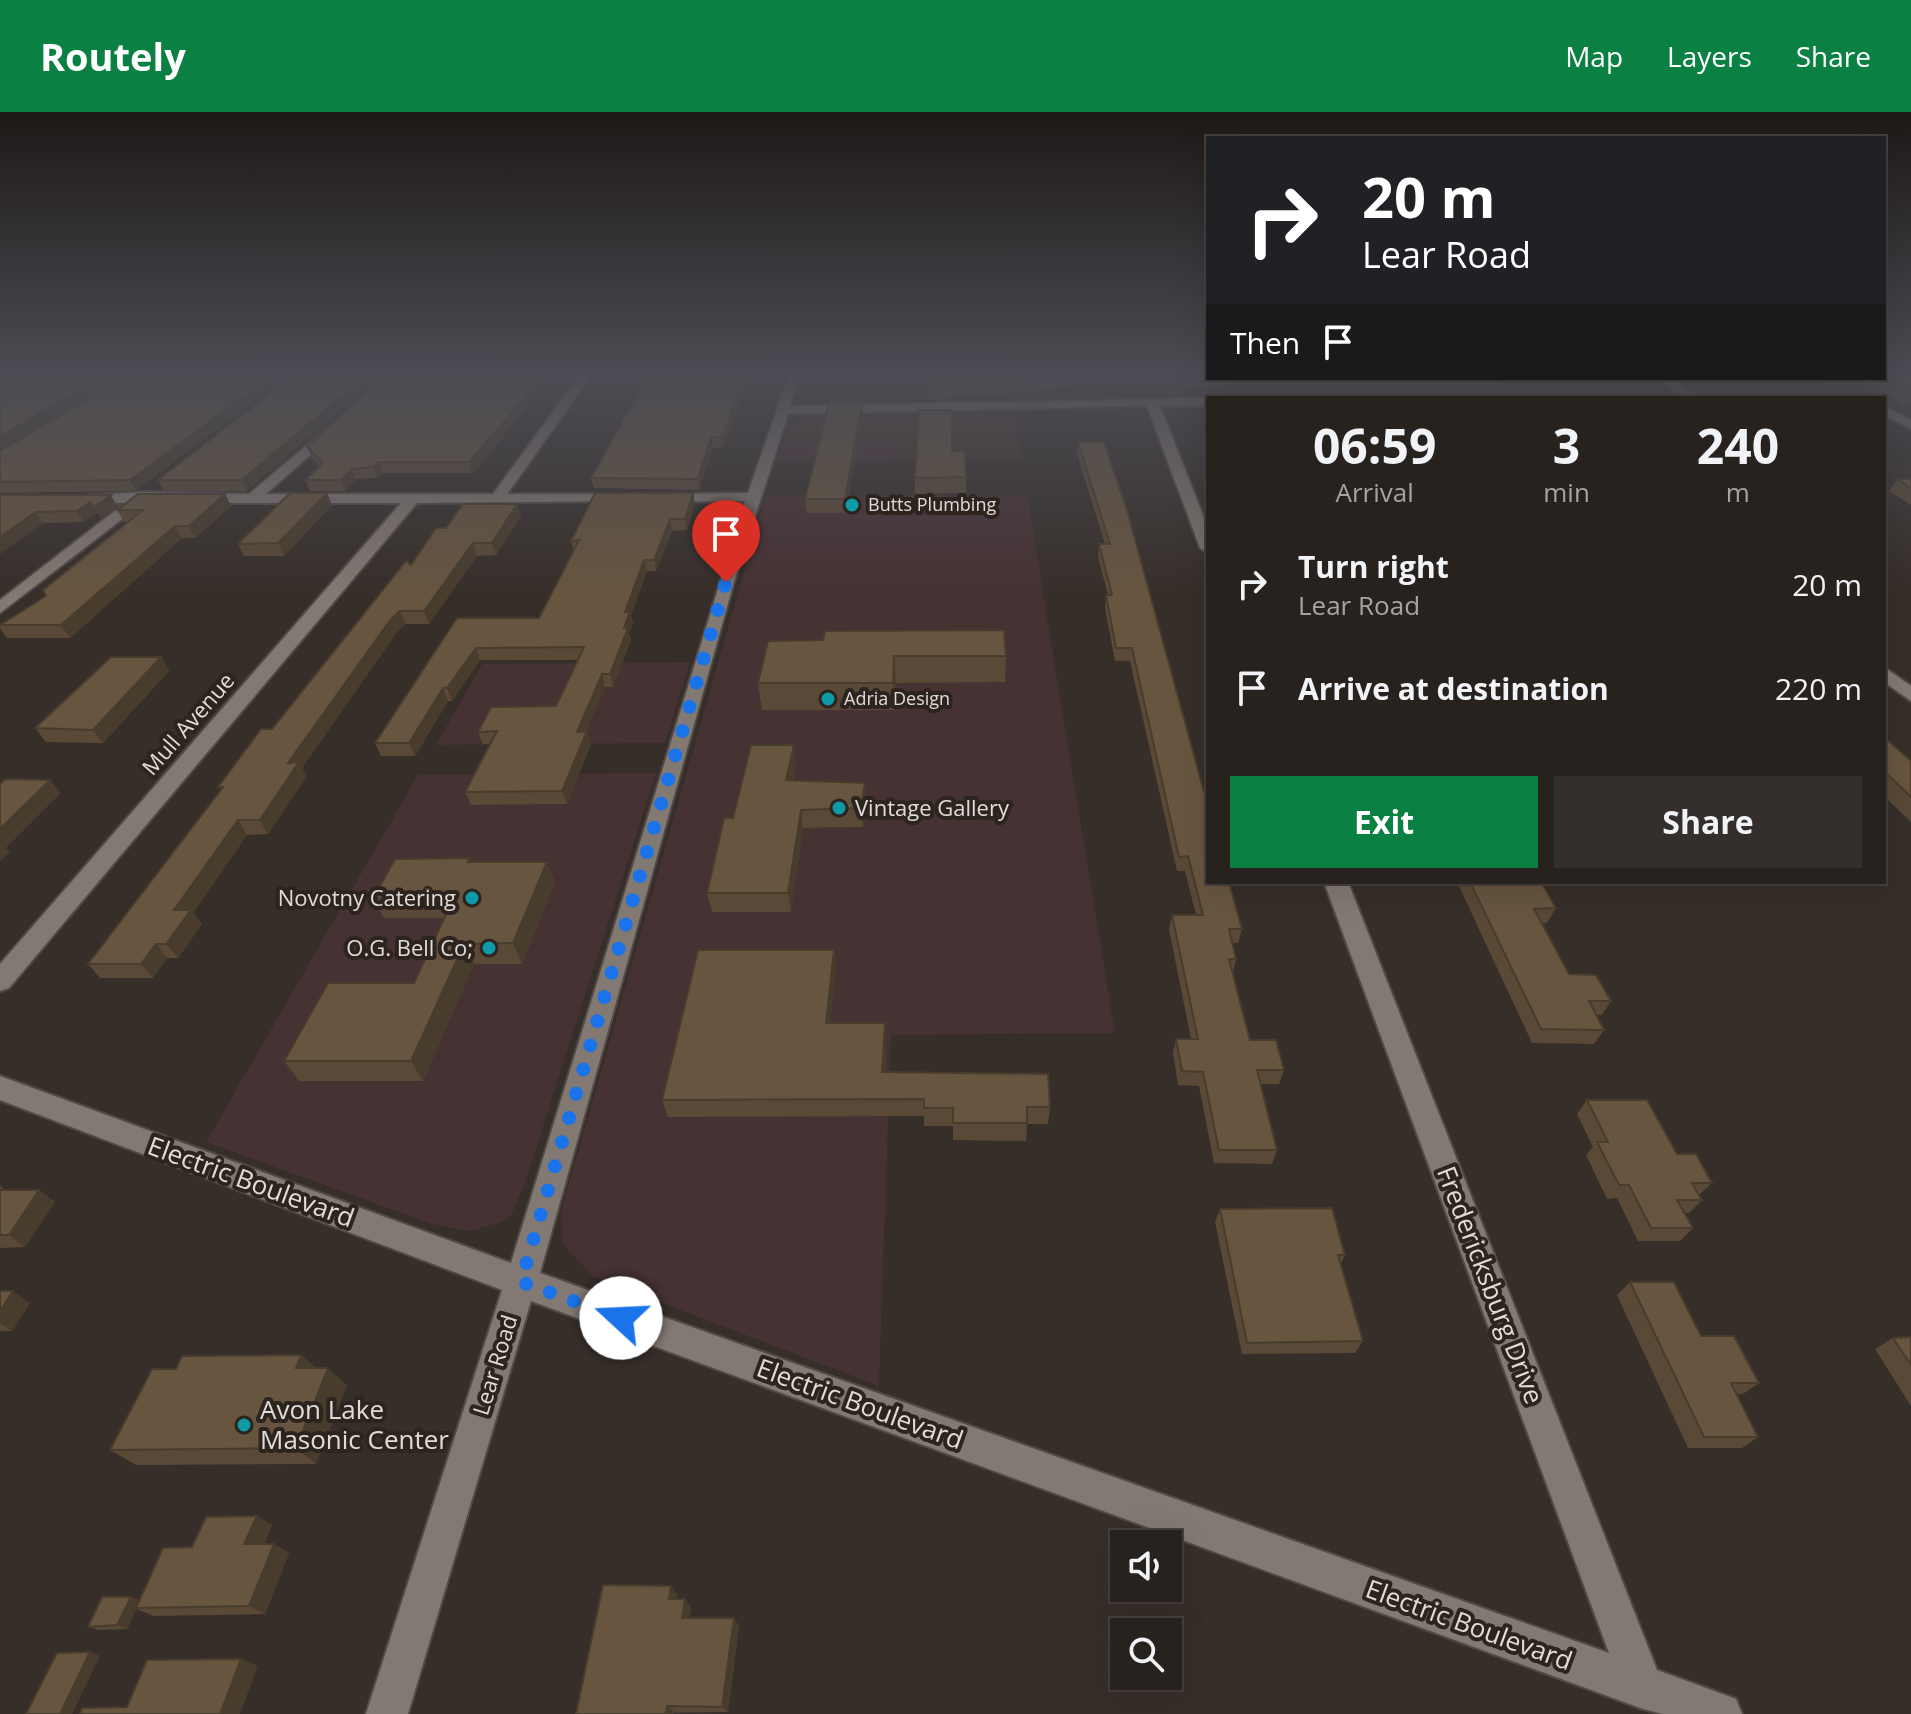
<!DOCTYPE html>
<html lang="en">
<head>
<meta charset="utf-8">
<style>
	body { margin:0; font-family:"Open Sans",sans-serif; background:#342f2c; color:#f1f3f6; height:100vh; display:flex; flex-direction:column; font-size:30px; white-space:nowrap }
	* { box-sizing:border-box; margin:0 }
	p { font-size:26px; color:#a5a4a4 }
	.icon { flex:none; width:44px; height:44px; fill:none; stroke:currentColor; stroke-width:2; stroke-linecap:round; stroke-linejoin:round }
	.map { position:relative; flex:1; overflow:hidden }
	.drawer { position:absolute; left:1206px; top:284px; width:680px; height:488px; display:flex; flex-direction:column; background:#28221f; border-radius:0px; box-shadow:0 8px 32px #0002,0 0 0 2px #443f3d }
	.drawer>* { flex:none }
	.banner { position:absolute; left:1206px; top:24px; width:680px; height:244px; border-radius:0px; box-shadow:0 8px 32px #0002,0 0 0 2px #443f3d; background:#202124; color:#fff; overflow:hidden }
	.fabs { position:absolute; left:1110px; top:1418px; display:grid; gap:16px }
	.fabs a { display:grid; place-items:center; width:72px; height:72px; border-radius:0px; background:#28221f; box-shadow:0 8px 32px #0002,0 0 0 2px #443f3d; font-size:40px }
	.pin { position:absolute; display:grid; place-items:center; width:68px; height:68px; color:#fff; margin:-82px -34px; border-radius:50% 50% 50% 0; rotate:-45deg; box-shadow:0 0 8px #0007 }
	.pin .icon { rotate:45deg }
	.me { position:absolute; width:88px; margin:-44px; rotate:290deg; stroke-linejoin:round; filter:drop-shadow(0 0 6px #0008) }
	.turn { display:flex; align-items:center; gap:28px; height:168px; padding:0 24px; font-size:36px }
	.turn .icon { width:104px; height:104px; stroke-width:2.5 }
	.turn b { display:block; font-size:56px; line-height:68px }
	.then { display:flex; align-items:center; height:76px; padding:0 24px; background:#0003; gap:16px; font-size:30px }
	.eta { display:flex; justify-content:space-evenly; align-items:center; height:136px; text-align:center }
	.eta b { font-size:48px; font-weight:700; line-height:56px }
	.action { display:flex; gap:16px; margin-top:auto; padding:16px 24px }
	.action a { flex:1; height:92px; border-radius:0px; background:#0b8043; color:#fff; font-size:32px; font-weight:700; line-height:92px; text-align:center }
	.action a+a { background:#342f2c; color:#f1f3f6 }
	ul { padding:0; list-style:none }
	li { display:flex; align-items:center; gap:24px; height:104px; padding:0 24px }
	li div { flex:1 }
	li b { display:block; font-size:30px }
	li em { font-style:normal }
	header { display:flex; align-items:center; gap:48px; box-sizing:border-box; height:112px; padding:0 40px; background:#0b8043; color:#fff }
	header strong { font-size:38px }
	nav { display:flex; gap:44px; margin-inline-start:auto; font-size:28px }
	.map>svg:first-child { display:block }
	.commercial { fill:#463133 }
	.industrial { fill:#45332a }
	.green { fill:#4b5240 }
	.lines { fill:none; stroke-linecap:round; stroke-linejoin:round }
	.minor-casing { stroke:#514945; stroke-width:4 }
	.minor { fill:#837973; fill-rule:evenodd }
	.wall { fill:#594936 }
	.shaded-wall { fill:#483c2c }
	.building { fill:#67553f; stroke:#483c2c; stroke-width:2 }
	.route { stroke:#1a73e8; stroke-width:14; stroke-dasharray:0 25.2 }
	.culture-dot { fill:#0f9aa8; stroke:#2c241f; stroke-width:3 }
	.labels { text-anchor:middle; stroke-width:8; stroke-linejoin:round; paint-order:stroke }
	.far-poi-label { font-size:18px; fill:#e1dbd8; stroke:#2c241f; text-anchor:start }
	.street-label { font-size:22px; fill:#e1dbd8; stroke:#2c241f }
	.poi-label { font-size:22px; fill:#e1dbd8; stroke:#2c241f; text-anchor:end }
	.near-street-label { font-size:26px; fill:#e1dbd8; stroke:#2c241f }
	.near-poi-label { font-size:26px; fill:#e1dbd8; stroke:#2c241f; text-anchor:start }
</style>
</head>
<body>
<header>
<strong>Routely</strong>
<nav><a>Map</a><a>Layers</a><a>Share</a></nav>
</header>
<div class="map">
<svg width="1911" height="1602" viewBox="0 0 1911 1602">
	<rect width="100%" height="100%" fill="#362e29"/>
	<g class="commercial">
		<path d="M899,301L898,312H789L818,302Z"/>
		<path d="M898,330L897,349L776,350L781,331Z"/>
		<path d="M1027,383L1115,921L891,923L879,1274L594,1165L566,1136L562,1127L561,1100L766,384Z"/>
		<path d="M690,550L665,631L436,633L482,552Z"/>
		<path d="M656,661L524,1074L511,1103L502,1110L469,1119L432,1112L206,1030L418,663Z"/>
	</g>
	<path class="industrial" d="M1014,298L1021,348L897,349V330L781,331L789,312H898L899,301Z"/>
	<g class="green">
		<path d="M928,260H1067L1071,275L927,288Z"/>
		<path d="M1179,260H1208V266H1492L1506,273L1187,276Z"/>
		<path d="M1884,260H1911V292C1896,292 1888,282 1875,280C1843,275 1846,284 1813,266H1884Z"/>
	</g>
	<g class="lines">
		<defs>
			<g id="minor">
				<path d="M582,260H594L507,382H626L633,386L631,389L417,391L9,876L0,879V852L401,391H143L0,501V488L125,391H82L77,390V384L143,380L249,382L332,312L338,316L337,319L266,382H493Z"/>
				<path d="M790,260H801L790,294L1208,286V294H1160L1208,416V441L1200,436L1147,294L788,302L734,470L540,1161L1609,1541L1324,770H1348L1657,1558L1736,1587L1742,1602H1663L1643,1597L531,1189L408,1602H366L502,1178L0,988V964L511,1151L745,389L662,390L655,386L662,382L748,381Z"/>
				<path d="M1657,266H1671L1698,286H1684Z"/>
				<path d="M1884,294L1911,308V317L1884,303Z"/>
				<path d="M1884,555L1911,574V589L1884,570Z"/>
			</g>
		</defs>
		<use href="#minor" class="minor-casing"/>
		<use href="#minor" class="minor"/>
	</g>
	<g class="wall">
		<path d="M0,260H131L26,324L135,260L136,379L0,381Z"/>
		<path d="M298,260L247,379H164L158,368Z"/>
		<path d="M618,260H752L723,335L713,336L699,378L594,376L591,366L643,274L629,266H619Z"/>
		<path d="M547,265L548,271L473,361H383L378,366L356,367L346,379H310L305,368L320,354L311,345L307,334Z"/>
		<path d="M862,290L863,303L846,401H807L805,387Z"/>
		<path d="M1078,330L1242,817L1238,831H1232L1236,847L1233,861L1250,928L1284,958L1279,972H1261L1277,1038L1272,1052L1214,1051L1199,974L1178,973L1173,941L1176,927H1191L1169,817L1172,803H1196L1185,759H1177L1130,549H1115L1105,496L1106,483H1108L1098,445L1099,432H1105L1077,342Z"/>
		<path d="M952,339L966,365V381L915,382V366Z"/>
		<path d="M1897,367H1911V393L1889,379Z"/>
		<path d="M693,381L695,392L687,418L672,419L656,459H647L631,503L633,511L629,521L631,528L613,575H605L586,619L591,632L567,692L471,693L465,680L490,632H483L478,620L556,594L578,548H480L452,589H448L415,644H381L375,631L457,506H539L574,439L571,429Z"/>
		<path d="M225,382L231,394L195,426H182L70,526H7L0,516V512L46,484L127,410H124L117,398Z"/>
		<path d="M0,383L117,394L101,406L97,401L84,410L43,411Z"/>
		<path d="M517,392L521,404L496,443L477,444L429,512H406L397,520L302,656L307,664L268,722L247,723L193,801L202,812L178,846H167L153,866H100L88,852L221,678L218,675L272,617L411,453L446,416Z"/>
		<path d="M332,393L284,444H244L238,432Z"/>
		<path d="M768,529L1006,544L1005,570L896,571L894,598H762L758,571Z"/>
		<path d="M161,545L169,559L103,631L46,630L35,616Z"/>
		<path d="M1884,625L1911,649V710L1884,684Z"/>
		<path d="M796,651L793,669L865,671L866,690L863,715L803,716L791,800H712L707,781L733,706Z"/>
		<path d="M470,746L472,750H547L555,770L522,852H474L423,969H299L284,949L414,871L444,806H384L373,786Z"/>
		<path d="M1457,770H1541L1556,796L1547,811H1542L1569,862L1611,889L1602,903H1596L1604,918L1594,932L1532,931Z"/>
		<path d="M834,838L836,856L830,911H885L886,928L885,960L1050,995L1048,1012H1027L1026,1029L953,1028V1014H924V1004L668,1005L662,988Z"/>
		<path d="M1587,988L1677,1042L1712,1071L1699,1083L1702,1088L1689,1101H1685L1693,1116L1680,1129H1638L1617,1086L1607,1087L1586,1043L1593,1035L1577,1002Z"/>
		<path d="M0,1074L3,1076L1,1078H39L55,1090L25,1135L0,1136Z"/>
		<path d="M1220,1097L1345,1143L1341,1151L1363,1229L1355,1241L1242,1242L1215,1110Z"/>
		<path d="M1630,1170L1701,1224L1759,1271L1743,1282H1736L1758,1325L1742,1336H1688L1617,1183Z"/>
		<path d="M0,1179L30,1191L12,1219H0Z"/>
		<path d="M1911,1225V1294L1875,1237L1893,1226Z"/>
		<path d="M301,1243L316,1256L347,1273L316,1352L136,1353L110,1338L176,1257Z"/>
		<path d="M272,1413L264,1432H274L289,1441L265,1502L154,1504L136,1497L127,1517L98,1518L88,1515L131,1485L139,1488L192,1435Z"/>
		<path d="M677,1482L676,1487H685L691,1495L689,1506L739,1514L728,1600L576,1602Z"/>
	</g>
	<g class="shaded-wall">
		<path d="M110,260H131L0,339V325Z"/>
		<path d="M277,260H294L136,379L130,368Z"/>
		<path d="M370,260H385L247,379L242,368Z"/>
		<path d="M541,260H551L547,265L548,271L473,361L469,350Z"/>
		<path d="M747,260H752L723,335L722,325Z"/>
		<path d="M862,290L863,303L846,401L845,387Z"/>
		<path d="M711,325L713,336L699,378L698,367Z"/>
		<path d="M379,350L383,361L378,366L374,355Z"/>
		<path d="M352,357L356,367L346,379L341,368Z"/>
		<path d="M327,381L332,393L284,444L278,431Z"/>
		<path d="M693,381L695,392L687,418L685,407Z"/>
		<path d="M225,382L231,394L195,426L189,414Z"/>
		<path d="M111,383L117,394L101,406L94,395Z"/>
		<path d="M90,390L97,401L84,410L77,399Z"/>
		<path d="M517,392L521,404L496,443L492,431Z"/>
		<path d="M36,400L43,411L0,442V425Z"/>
		<path d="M670,407L672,419L656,459L654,448Z"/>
		<path d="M175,414L182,426L70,526L61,513Z"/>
		<path d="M473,431L477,444L429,512L424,499Z"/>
		<path d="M644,448L647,459L631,503L633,511L629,521L631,528L613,575L610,562L624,516L625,500Z"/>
		<path d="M400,499L406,512L397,520L302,656L307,664L268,722L260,708L288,651L391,507Z"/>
		<path d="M476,536L480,548L452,589L447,576Z"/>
		<path d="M894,544L896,571L894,598L893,571Z"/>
		<path d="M161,545L169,559L103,631L93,618Z"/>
		<path d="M602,562L605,575L581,632L577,620Z"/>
		<path d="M443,576L448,589L415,644L409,631Z"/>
		<path d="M587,619L591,632L567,692L562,679Z"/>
		<path d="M794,633L796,651L789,687L786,668Z"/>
		<path d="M50,668L61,681L6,736L10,740L0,750V717Z"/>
		<path d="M865,671L866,690L863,715L861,696Z"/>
		<path d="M801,698L803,716L791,800L788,781Z"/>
		<path d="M238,708L247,723L193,801L202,812L178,846L166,832L174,798Z"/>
		<path d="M547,750L555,770L522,852L513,831Z"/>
		<path d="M156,832L167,846L153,866L141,852Z"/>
		<path d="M464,832L474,852L423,969L411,949Z"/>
		<path d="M834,838L836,856L828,929L826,911Z"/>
		<path d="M885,911L886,928L884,978L882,960Z"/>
		<path d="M39,1078L55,1090L25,1135L9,1123Z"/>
		<path d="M13,1179L30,1191L12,1219L0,1211V1199Z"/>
		<path d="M301,1243L320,1260L296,1256Z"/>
		<path d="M328,1256L347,1273L316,1352L296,1336Z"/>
		<path d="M257,1404L272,1413L260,1441L244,1432Z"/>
		<path d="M274,1432L289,1441L265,1502L249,1494Z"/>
		<path d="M671,1474L677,1482L675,1495L669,1487Z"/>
		<path d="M131,1485L140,1489L127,1517L117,1513Z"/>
		<path d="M685,1487L691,1495L688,1514L682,1506Z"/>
		<path d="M734,1506L739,1514L728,1600L722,1595Z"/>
		<path d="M90,1540L100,1544L72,1602H60Z"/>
		<path d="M241,1547L258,1554L240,1602H220Z"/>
		<path d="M667,1594L674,1600V1602H666Z"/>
	</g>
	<g class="building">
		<path d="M0,260H110L0,325Z"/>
		<path d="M135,260H277L130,368L0,370V339Z"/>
		<path d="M298,260H370L242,368H158Z"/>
		<path d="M390,260H541L539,261H546L469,350H379L374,355L352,357L341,368H305L323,351L307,334Z"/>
		<path d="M633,260H747L722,325H711L698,367L591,366L646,267Z"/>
		<path d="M862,290L845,387H805L829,291Z"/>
		<path d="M919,298H952V339H965L966,365L915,366Z"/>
		<path d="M1078,330H1104L1127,398L1208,694V770H1229L1242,817H1229L1236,847H1229L1250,928H1276L1284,958H1257L1277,1038H1219L1203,960L1182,959L1176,927H1198L1172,803H1203L1188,744L1179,745L1132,536H1116L1106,483H1112L1099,432H1110Z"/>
		<path d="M1897,367H1911V376Z"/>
		<path d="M290,381H327L278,431L238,432Z"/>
		<path d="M595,381H693L685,407H670L654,448H644L625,500L630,499L624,516H628L610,562H602L577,620L587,619L562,679L465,680L497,619L478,620L491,595L556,594L584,535L476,536L447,576H443L409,631H375L457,506H539L579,428L571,429Z"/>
		<path d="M138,382H225L189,414H175L61,513H0L46,484L43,478L143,398H117Z"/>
		<path d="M0,383H111L94,395L90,390L77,399L36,400L0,425Z"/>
		<path d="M463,392H517L492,431H473L424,499H400L391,507L288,651L299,650L260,708H238L174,798H191L166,832H156L141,852H88L223,675H218L261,617H272L406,449L411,453L436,416H446Z"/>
		<path d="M1004,518L1006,544H894L893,571H758L768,529L823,528L825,519Z"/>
		<path d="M111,545H161L93,618L35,616Z"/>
		<path d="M1884,625L1911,649V685L1884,659Z"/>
		<path d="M751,633H794L786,668L865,671L861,696L801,698L788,781H707L724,706H733Z"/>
		<path d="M5,667L50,668L0,717V672Z"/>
		<path d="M470,746L468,750H547L513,831L464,832L411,949H284L328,871H414L454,785L373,786L395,747Z"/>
		<path d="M1470,770H1541L1556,796L1534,797L1569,862L1596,863L1611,889H1589L1604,918L1541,917Z"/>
		<path d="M698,838H834L826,911H885L882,960L1048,962L1050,995H1027V1011H953V996H924V987L662,988Z"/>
		<path d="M1587,988H1647L1677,1042H1696L1712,1071H1692L1702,1088H1677L1693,1116H1651L1629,1073H1619L1597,1030H1608Z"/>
		<path d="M0,1078H39L9,1123H0Z"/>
		<path d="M1332,1096L1345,1143H1338L1363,1229L1247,1231L1220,1097Z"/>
		<path d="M1630,1170H1674L1701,1224H1734L1759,1271H1731L1758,1325H1704Z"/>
		<path d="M0,1179H13L0,1199Z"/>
		<path d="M1911,1225V1253L1893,1226Z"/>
		<path d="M301,1243L296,1256H328L296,1336L110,1338L152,1257H176L182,1244Z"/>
		<path d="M257,1404L244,1432H274L249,1494L136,1496L163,1436L192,1435L206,1405Z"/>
		<path d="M603,1473L671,1474L669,1487H685L682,1506H734L722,1595L667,1594L666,1602H576Z"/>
		<path d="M102,1485H131L117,1513L88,1515Z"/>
		<path d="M90,1540L60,1602H26L57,1541Z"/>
		<path d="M241,1547L220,1602H80L82,1596L127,1595L147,1548Z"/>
	</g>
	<linearGradient id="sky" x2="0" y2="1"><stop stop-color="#1e1917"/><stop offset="0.54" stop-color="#4c4c54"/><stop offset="1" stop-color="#4c4c54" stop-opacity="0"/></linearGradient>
	<rect width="1911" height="484" fill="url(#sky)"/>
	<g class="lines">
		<path class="route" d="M621,1206L521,1170L726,470"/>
	</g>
	<g class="culture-dot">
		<circle cx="852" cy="393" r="8"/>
		<circle cx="828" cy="587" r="8"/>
		<circle cx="839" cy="696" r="8"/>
		<circle cx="472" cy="786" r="8"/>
		<circle cx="489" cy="836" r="8"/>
		<circle cx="244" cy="1313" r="8"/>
	</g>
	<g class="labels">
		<g class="far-poi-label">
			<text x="868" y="399">Butts Plumbing</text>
			<text x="844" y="593">Adria Design</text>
		</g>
		<g class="street-label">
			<text transform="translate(188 612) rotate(-49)" y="8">Mull Avenue</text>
			<text transform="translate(495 1253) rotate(-73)" y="8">Lear Road</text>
		</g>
		<g class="poi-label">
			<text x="855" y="704" text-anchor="start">Vintage Gallery</text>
			<text x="456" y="794">Novotny Catering</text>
			<text x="473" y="844">O.G. Bell Co;</text>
		</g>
		<g class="near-street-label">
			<text transform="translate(251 1070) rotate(20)" y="9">Electric Boulevard</text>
			<text transform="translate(1490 1173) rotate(69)" y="9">Fredericksburg Drive</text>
			<text transform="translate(860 1292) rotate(20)" y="9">Electric Boulevard</text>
			<text transform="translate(1469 1513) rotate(20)" y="9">Electric Boulevard</text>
		</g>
		<g class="near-poi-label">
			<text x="260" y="1307">Avon Lake<tspan x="260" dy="30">Masonic Center</tspan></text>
		</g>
	</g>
</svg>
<div class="fabs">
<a><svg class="icon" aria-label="sound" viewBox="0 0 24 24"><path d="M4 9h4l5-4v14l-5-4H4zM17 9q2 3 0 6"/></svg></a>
<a><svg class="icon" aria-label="search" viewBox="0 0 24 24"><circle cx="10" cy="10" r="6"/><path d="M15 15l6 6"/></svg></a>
</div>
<div class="pin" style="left:726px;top:470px;background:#d93025"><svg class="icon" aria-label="arrive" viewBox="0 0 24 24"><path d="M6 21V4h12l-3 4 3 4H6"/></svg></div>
<svg class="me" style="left:621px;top:1206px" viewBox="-20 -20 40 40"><circle r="19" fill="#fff"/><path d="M0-13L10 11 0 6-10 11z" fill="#1a73e8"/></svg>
<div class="banner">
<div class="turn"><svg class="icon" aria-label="right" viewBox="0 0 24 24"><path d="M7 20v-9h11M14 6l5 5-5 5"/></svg><div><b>20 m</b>Lear Road</div></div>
<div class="then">Then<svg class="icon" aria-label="arrive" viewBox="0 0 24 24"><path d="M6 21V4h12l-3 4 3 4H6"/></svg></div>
</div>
<section class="drawer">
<div class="eta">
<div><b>06:59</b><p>Arrival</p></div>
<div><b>3</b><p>min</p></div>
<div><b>240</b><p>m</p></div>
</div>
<ul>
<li><svg class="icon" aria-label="right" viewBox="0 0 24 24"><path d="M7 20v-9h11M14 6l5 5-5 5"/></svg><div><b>Turn right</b><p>Lear Road</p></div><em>20 m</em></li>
<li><svg class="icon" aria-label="arrive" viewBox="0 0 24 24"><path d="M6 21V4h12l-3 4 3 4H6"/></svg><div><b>Arrive at destination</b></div><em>220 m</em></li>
</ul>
<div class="action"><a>Exit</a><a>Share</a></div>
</section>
</div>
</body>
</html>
